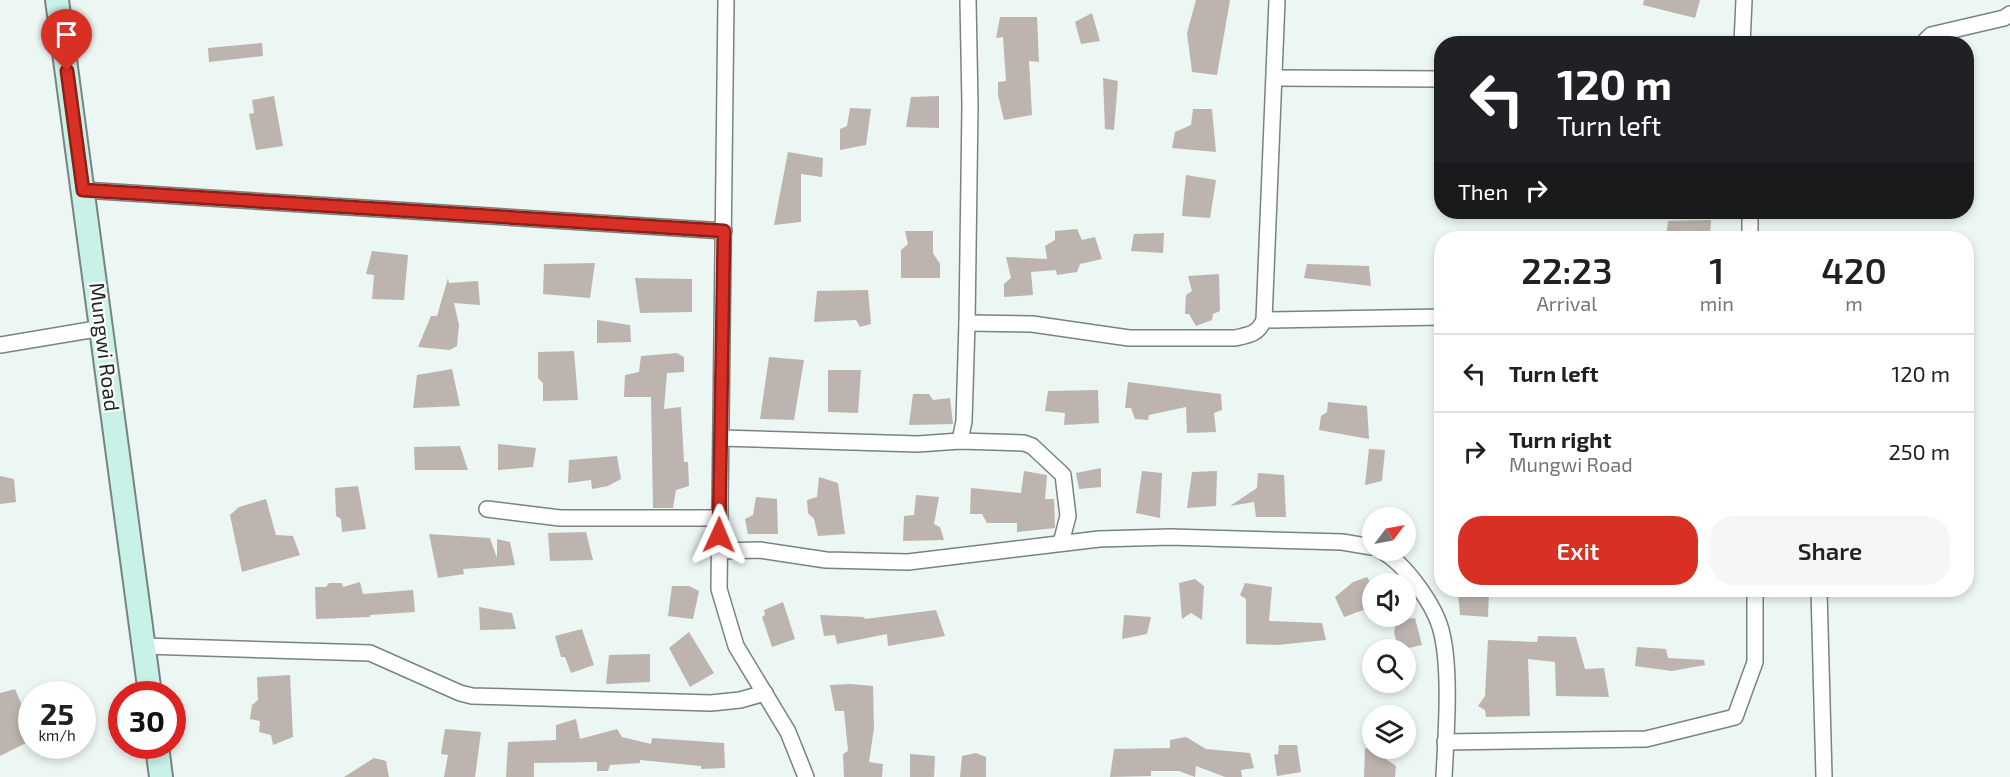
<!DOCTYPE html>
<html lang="en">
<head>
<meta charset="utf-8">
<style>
	body { margin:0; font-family:"Exo 2",sans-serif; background:#f6f6f6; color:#202124; height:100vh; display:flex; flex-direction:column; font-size:22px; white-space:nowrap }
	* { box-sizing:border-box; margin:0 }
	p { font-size:20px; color:#757577 }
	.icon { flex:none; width:33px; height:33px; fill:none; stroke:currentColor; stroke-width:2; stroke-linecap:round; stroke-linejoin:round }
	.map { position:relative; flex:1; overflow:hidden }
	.details { position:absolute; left:1434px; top:231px; width:540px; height:366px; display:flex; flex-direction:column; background:#fff; border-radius:24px; box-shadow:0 3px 9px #0003 }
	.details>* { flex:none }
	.hud { position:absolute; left:1434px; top:36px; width:540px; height:183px; border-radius:24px; box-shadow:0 3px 9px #0003; background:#202124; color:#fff; overflow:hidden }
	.needle { width:39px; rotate:58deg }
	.buttons { position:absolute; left:1362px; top:507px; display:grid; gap:12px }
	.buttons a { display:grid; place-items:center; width:54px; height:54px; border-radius:50%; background:#fff; box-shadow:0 3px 9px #0003; font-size:30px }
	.speed { position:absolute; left:18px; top:681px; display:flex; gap:12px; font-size:30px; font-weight:700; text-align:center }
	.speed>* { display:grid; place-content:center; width:78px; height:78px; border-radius:50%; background:#fff; box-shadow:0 3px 9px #0003; line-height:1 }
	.speed small { font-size:15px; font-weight:400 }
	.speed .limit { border:9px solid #d22; background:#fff; color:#111 }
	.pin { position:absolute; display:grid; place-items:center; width:51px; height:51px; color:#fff; margin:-62px -26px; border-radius:50% 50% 50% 0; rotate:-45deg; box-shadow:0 0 6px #0007 }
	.pin .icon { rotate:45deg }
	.me { position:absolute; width:66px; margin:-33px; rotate:1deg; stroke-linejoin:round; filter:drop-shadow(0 0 4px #0008) }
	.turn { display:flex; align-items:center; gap:21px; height:126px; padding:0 24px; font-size:27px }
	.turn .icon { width:78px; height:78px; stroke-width:2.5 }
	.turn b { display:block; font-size:42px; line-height:51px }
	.then { display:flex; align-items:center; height:57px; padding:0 24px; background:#0003; gap:12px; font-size:22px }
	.eta { display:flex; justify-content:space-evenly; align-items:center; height:102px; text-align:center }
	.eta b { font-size:36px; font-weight:600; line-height:42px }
	.cta { display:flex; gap:12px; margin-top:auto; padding:12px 24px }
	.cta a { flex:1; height:69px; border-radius:24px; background:#d93025; color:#fff; font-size:24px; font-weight:600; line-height:69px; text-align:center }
	.cta a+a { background:#f6f6f6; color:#202124 }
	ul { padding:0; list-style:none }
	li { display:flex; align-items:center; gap:18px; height:78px; padding:0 24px; border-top:2px solid #e0e0e0 }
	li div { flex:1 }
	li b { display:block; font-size:22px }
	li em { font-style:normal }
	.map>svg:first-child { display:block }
	.building { fill:#bdb4af }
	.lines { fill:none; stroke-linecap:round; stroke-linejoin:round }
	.minor-casing { stroke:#798380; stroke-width:18 }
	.secondary-casing { stroke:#798380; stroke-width:26 }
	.minor { stroke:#fff; stroke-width:15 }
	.secondary { stroke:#c8f1e8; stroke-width:22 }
	.route-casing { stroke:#8d1f18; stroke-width:15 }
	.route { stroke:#d93025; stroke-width:10 }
	.labels { text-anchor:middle; stroke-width:4.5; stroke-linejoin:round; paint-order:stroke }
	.street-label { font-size:21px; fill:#1f2322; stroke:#fff }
</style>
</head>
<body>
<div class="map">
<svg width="2010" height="777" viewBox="0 0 2010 777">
	<rect width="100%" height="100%" fill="#ecf6f3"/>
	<g class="building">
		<path d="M1196,0H1230L1217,75L1192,72L1187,33Z"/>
		<path d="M1644,0H1700L1695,18L1643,5Z"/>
		<path d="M1092,13L1100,41L1081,44L1075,22Z"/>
		<path d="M1000,17H1037L1039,62L1029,61L1032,115L1004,120L998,95V82L1006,81L1003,37L996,38Z"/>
		<path d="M262,43L263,56L209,62L208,48Z"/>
		<path d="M1103,78L1118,81L1114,130L1105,129Z"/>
		<path d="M274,96L283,146L256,150L249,114L254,113L252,100Z"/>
		<path d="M939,96V128L906,127L911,97Z"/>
		<path d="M850,108L871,109L866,145L840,150V129L847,126Z"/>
		<path d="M1193,109H1212L1216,152L1172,148L1175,132L1191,125Z"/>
		<path d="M788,152L823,158L822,177L801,174V222L774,225Z"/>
		<path d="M1186,175L1216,180L1210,218L1182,216Z"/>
		<path d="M1711,220L1710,238H1666L1668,221Z"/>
		<path d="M1077,229L1082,240L1095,237L1102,259L1080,264L1077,272L1057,275L1056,270L1031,272L1033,295L1004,297V284L1011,278L1006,257L1047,259L1045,246L1055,240V231Z"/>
		<path d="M905,231H933V253L940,264V278H901V250L908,244Z"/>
		<path d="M1164,233L1163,253L1131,251L1134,234Z"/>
		<path d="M372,251L408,255L404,300L372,299L374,275L366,274Z"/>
		<path d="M595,263L590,298L543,294L544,264Z"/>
		<path d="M1307,264L1369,266L1371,286L1304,278Z"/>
		<path d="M1219,274L1220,311L1213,314L1212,320L1196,326L1189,314H1185L1186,295L1192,291L1188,276Z"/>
		<path d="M448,278L449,283L478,281L480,305L454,303L459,325L457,346L450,350L418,347L431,316H437Z"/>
		<path d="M635,278L692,279V312L640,313Z"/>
		<path d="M868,290L871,324L860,327L856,320L814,322L817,291Z"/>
		<path d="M597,320L630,325L631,342L597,343Z"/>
		<path d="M574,351L578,400L543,401V383L538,378V352Z"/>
		<path d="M677,353L684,357V372L667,373L664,409L681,407L684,462H688L689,486L676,490L673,508H653L651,397H624L625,375L639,372L641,356Z"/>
		<path d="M769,357L804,360L794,420L760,419Z"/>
		<path d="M452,369L460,406L413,408L417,375Z"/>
		<path d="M828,370H861L858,413L828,412Z"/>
		<path d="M1128,382L1221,394L1222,410L1214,413L1216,432L1187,433L1186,407L1149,415L1148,420L1135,419L1131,408H1125Z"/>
		<path d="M1098,390L1099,423L1064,425L1065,413L1045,411L1048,391Z"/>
		<path d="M913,394H929L933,400L950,398L953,424L909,425Z"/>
		<path d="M1328,402L1367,406L1369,439L1319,430L1321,416L1327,412Z"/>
		<path d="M498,444L536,448L533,467L498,470Z"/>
		<path d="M460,446L468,470H415L414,447Z"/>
		<path d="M1369,449L1385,450L1382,481L1365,485Z"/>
		<path d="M617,456L621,479L608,486L592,489L591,480L568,483L569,460Z"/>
		<path d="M1101,468V487L1079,489L1076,473Z"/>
		<path d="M1024,471L1047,475L1045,499H1054L1055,528L1017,532V523H987L982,514H970L971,488L1021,493Z"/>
		<path d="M1142,471L1162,473L1160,518L1136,513Z"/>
		<path d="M1217,471L1216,506L1187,508L1192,472Z"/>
		<path d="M1258,473L1284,475L1286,517H1256L1254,502L1230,506L1257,488Z"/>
		<path d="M0,476L14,479L16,502L0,504Z"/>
		<path d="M819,477L838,483L845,534L818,536L814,519L808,513L807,500L817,497Z"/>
		<path d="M358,486L366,529L342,532L341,519L336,516L335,488Z"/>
		<path d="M916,495L939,497L934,524L940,527L944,540L903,541L904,516L914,515Z"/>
		<path d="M756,497L777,499L778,534H748L745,519L753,515Z"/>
		<path d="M266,499L276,535L293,536L300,555L242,572L230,515L239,507Z"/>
		<path d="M586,532L593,560L550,561L548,533Z"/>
		<path d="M429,534L490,538L497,558V539L510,542L515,565L463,569L464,574L438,578Z"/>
		<path d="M1367,577L1372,586V607L1344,617L1335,597L1353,582Z"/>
		<path d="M1195,579L1204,586L1202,620L1191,613L1182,619L1179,583Z"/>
		<path d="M360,582L363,594L413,590L415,612L370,615V617L316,619L315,587H326L329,583H342L343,587Z"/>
		<path d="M1245,583L1272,587L1269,621L1322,623L1326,640L1277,645L1246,644V599L1240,595Z"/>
		<path d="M672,586H689L699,591L693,619L668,616Z"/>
		<path d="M1458,592H1489L1488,617L1460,615Z"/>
		<path d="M783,602L795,639L772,647L762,617L765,615L764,610Z"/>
		<path d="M479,607L512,613L516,629L480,630Z"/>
		<path d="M936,610L945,636L888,646L887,634L837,644L835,635L824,636L820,615L864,617L865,619Z"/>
		<path d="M1124,615L1151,617L1147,634L1122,639Z"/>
		<path d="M1415,618L1422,645L1399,650L1394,633L1396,620Z"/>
		<path d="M582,629L594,665L571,673L565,657H561L555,636Z"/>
		<path d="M689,632L714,673L690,687L669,648Z"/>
		<path d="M1538,636L1576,637L1585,669L1604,668L1609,697L1556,696L1555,662L1528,659L1530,716L1486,717L1485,710L1478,706L1485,696L1488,640L1537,642Z"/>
		<path d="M1637,647L1666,649L1668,658L1704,660L1705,665L1672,671L1635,666Z"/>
		<path d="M650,654V682L606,684L609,655Z"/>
		<path d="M290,675L293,737L273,745L271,735L259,732L260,721L250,719L252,705L258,700L257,677Z"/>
		<path d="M851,684L873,686L874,728L869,762L883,764L882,777H844L843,754L848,751L844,711H835L830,685Z"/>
		<path d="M15,689L32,729V740L0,756V693Z"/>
		<path d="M576,719L580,739L617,729L622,737L651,744L652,738L724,743L725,768L701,769V766L640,760V763L610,765L608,771H597V762L534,763V777H506L508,742L556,740V725Z"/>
		<path d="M445,729L481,732L475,777H444L448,755L441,754Z"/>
		<path d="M1186,737L1206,749L1250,753L1254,768L1241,770L1242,777H1225L1196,766L1195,777L1179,771H1151V776L1110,777L1114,749L1170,748V740Z"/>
		<path d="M1279,745H1297L1301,772L1277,776L1274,755L1278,754Z"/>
		<path d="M1365,748L1387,752L1386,759L1396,766L1395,777H1364Z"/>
		<path d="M976,753L986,757V777H960L962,756Z"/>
		<path d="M910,754L935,756L934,777H910Z"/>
		<path d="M374,758L386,761L389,777H344Z"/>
	</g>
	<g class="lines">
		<defs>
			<g id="minor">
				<path d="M726,0L719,589L736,646L788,732L806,777"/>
				<path d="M1742,44L1744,0"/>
				<path d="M1922,44L1931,35L2004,18L2010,14"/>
				<path d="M1275,78L1442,79"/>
				<path d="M83,190L724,231"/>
				<path d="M1750,212V238"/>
				<path d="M1264,320L1442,317"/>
				<path d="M967,323L1032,324L1129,338H1235C1249,335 1258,334 1264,320L1277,0"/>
				<path d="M0,345L102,328"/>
				<path d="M721,438L918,444L960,441L1024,443L1032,446L1063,475L1068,516L1061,543"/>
				<path d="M960,441L964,421L967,323L970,105L968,0"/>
				<path d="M487,509L560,518H719"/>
				<path d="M1380,550C1405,563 1436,606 1442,634C1451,673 1446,736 1444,777"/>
				<path d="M718,551L760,550L826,560L908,562L1099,539L1170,537L1342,542L1372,547"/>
				<path d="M1819,590L1824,777"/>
				<path d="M144,646L370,653L460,693L472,696L711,703L740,700L765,693"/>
				<path d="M1445,742L1646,739L1735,717L1755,662V590"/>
			</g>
			<g id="secondary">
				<path d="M57,0L150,694"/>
				<path d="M157,746L161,777"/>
			</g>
		</defs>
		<use href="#minor" class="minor-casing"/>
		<use href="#secondary" class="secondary-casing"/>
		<use href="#minor" class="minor"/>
		<use href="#secondary" class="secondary"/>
	</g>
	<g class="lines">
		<defs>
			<path id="route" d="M67,71L83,190L724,231L719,535"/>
		</defs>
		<use href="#route" class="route-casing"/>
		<use href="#route" class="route"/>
	</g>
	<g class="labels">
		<g class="street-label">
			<text transform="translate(104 347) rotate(83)" y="7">Mungwi Road</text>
		</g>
	</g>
</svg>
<div class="buttons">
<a><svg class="needle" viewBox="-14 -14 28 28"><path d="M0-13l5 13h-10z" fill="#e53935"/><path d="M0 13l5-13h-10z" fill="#757577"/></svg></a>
<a><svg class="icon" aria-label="sound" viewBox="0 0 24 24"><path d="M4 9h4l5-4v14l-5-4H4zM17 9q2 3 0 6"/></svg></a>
<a><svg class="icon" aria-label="search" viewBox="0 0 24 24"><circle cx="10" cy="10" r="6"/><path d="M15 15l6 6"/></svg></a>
<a><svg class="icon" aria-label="layers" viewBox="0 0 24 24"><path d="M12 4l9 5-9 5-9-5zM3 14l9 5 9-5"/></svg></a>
</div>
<div class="speed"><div>25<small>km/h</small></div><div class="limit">30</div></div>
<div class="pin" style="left:67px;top:71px;background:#d93025"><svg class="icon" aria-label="arrive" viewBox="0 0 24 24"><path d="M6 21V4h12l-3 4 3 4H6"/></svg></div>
<svg class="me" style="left:719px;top:535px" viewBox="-20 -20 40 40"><path d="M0-17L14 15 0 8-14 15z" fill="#d93025" stroke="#fff" stroke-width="4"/></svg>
<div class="hud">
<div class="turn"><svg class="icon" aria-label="left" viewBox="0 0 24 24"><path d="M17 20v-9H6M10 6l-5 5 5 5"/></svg><div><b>120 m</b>Turn left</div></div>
<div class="then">Then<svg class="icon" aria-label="right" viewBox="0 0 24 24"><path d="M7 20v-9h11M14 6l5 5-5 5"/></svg></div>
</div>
<section class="details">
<div class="eta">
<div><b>22:23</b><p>Arrival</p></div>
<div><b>1</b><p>min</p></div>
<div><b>420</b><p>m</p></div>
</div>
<ul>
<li><svg class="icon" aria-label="left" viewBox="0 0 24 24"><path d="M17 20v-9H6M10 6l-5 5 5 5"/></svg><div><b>Turn left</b></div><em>120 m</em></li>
<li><svg class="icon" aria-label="right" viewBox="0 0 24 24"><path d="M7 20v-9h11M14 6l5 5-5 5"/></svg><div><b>Turn right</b><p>Mungwi Road</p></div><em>250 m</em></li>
</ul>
<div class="cta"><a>Exit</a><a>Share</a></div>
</section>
</div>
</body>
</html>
